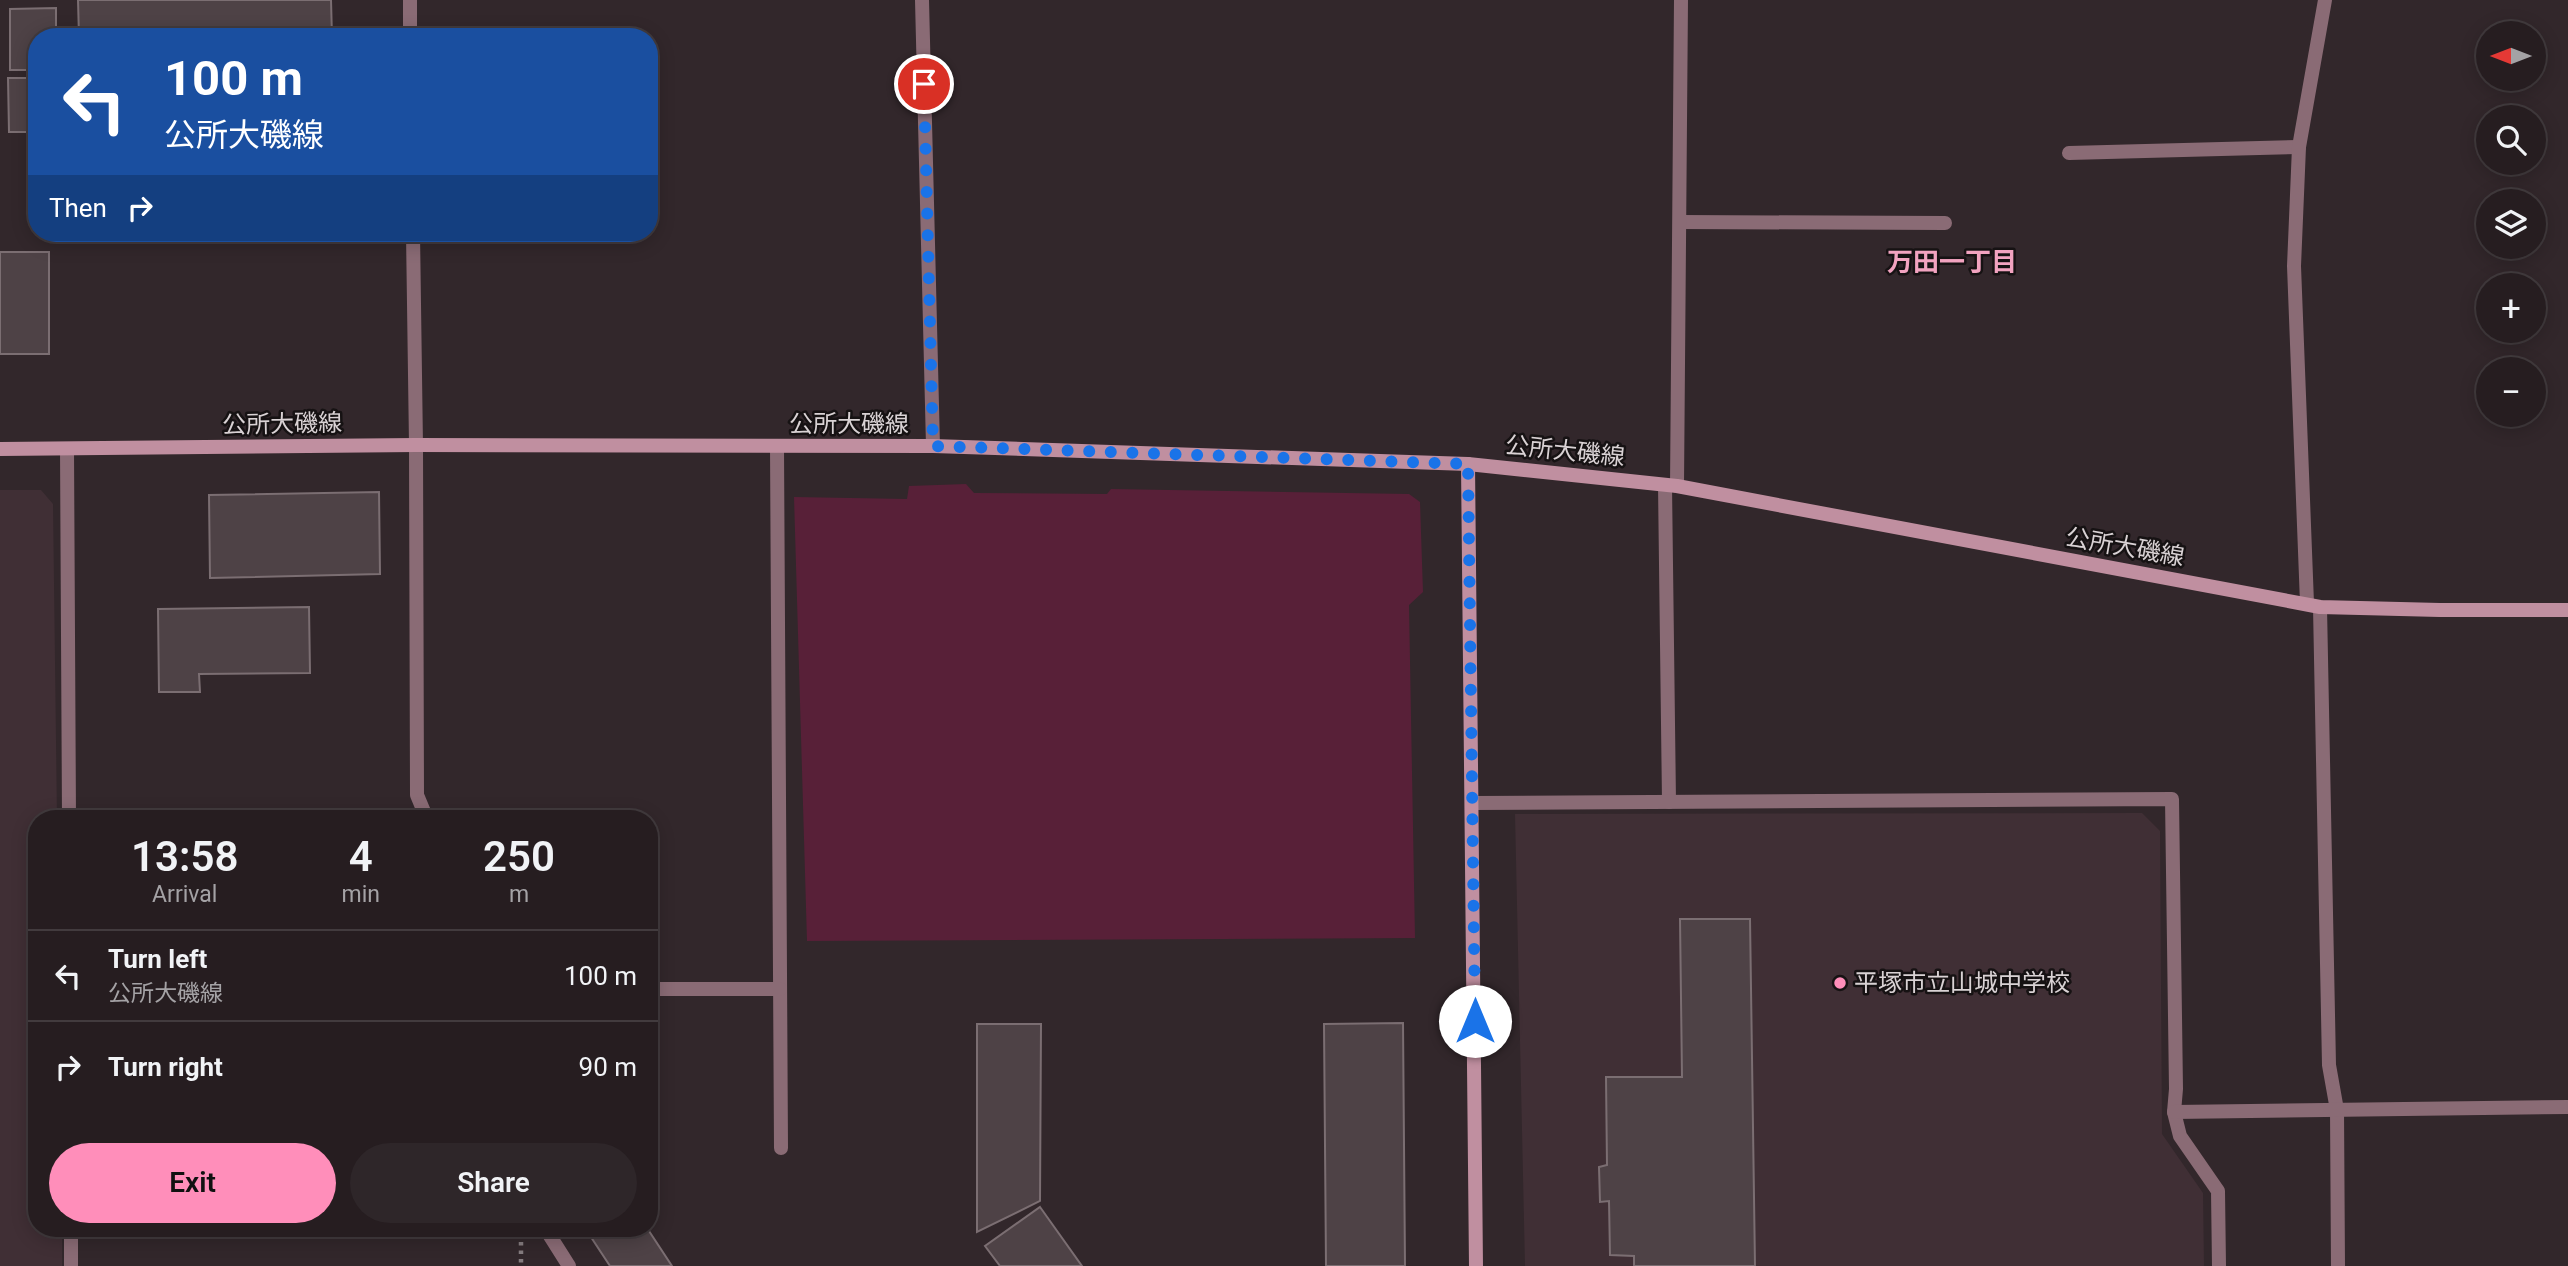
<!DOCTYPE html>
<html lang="en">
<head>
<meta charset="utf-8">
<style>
	body { margin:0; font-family:Roboto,"Noto Sans JP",sans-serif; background:#2e2629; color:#f1f3f6; height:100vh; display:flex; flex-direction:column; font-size:26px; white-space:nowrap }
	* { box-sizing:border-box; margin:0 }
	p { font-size:23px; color:#a4a2a5 }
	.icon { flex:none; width:38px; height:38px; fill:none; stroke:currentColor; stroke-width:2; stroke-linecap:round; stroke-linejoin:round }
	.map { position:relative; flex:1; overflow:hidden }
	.drawer { position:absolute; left:28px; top:810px; width:630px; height:427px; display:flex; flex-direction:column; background:#261d20; border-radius:28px; box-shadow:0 4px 18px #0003,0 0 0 2px #423b3e }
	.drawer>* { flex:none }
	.hud { position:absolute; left:28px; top:28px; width:630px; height:214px; border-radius:28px; box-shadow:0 4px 18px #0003,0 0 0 2px #423b3e; background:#1a4fa0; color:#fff; overflow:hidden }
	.needle { width:46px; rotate:270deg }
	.fabs { position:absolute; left:2476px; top:21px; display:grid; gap:14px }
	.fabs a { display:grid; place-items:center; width:70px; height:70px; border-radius:50%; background:#261d20; box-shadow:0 4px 18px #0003,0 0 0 2px #423b3e; font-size:35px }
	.pin { position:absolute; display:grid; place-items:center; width:60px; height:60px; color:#fff; margin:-30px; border:4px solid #fff; border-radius:50%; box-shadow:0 2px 7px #0007 }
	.me { position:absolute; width:77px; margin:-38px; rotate:0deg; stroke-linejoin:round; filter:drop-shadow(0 0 5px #0008) }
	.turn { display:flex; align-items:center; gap:24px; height:147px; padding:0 21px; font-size:32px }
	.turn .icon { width:91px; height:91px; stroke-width:2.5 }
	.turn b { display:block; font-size:49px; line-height:60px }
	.then { display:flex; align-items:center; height:66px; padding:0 21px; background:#0003; gap:14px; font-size:26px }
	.eta { display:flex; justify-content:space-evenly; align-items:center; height:119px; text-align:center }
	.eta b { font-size:42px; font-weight:600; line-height:49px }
	.action { display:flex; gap:14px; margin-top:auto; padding:14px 21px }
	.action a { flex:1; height:80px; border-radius:42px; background:#ff8eba; color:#111; font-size:28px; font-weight:600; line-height:80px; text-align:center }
	.action a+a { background:#2e2629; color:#f1f3f6 }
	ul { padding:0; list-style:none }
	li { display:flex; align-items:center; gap:21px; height:91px; padding:0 21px; border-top:2px solid #423b3e }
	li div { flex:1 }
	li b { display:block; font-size:26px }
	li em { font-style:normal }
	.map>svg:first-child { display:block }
	.built { fill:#402f35 }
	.green { fill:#582038 }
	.building { fill:#4e4246; stroke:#7b6e72; stroke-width:2 }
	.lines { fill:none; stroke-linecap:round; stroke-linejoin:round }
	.path { stroke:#857c7f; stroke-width:4.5; stroke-dasharray:3.5 5; stroke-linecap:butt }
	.lane { stroke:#8a6b75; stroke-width:14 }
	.street { stroke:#8a6b75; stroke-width:14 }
	.secondary { stroke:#c08fa0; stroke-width:14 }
	.route { stroke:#1a73e8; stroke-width:12; stroke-dasharray:0 21.6 }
	.poi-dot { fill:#ff8eba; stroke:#161213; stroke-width:2.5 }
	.labels { text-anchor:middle; stroke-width:5; stroke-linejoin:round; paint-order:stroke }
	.street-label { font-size:24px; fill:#d9d2d4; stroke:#161213 }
	.poi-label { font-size:24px; fill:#d9d2d4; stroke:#161213; text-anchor:start }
	.neighbourhood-label { font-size:26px; font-weight:bold; fill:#f2a3c0; stroke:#161213 }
</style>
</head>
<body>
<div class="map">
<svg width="2568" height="1266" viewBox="0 0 2568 1266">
	<rect width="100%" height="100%" fill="#32272b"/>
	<g class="built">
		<path d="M0,490H41L53,504L57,819H37V1228L62,1229V1266H0Z"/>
		<path d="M2142,813L2160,831L2162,1134L2203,1193L2204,1266H1525L1515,814Z"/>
	</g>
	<path class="green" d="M966,484L974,493L1107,494L1111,489L1409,494L1420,502L1423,592L1409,605L1415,938L807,941L794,497L907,499L909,486Z"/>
	<g class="building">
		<path d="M78,0H331L332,37H79Z"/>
		<path d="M56,8V37H37V70H10V9Z"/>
		<path d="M8,78H37V132H9Z"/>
		<rect x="0" y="252" width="49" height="102"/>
		<path d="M379,492L380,574L210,578L209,495Z"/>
		<path d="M309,607L310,673L199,674L200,692H159L158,609Z"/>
		<path d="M1680,919H1750L1755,1266H1634V1256L1610,1255L1609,1201L1600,1202L1599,1167L1607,1165L1606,1077H1682Z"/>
		<path d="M1403,1023L1405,1266H1326L1324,1024Z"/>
		<path d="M977,1024H1041L1040,1201L977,1232Z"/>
		<path d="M1040,1207L1082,1266H1000L985,1246Z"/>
		<path d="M585,1228H647L672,1266H610Z"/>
	</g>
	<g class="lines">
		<path class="path" d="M521,1242V1266"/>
		<g class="lane">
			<path d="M2069,153L2299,147"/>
			<path d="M1680,222L1945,223"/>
			<path d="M416,445L417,795L427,819"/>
			<path d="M777,447L781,1148"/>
			<path d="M67,449L69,819"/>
			<path d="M649,989H780"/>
			<path d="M71,1228V1266"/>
			<path d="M545,1228L569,1266"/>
		</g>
		<g class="street">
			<path d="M410,0V37"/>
			<path d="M922,0L933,446"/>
			<path d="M413,233L416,445"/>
			<path d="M1665,485L1669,802"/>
			<path d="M1677,486L1681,0"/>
			<path d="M2307,603L2294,266L2299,147L2325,0"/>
			<path d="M2320,607L2329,1065L2337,1110L2338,1266"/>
			<path d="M1473,803L2172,799L2176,1089L2174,1112L2180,1136L2218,1191L2219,1266"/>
			<path d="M2174,1112L2568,1107"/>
		</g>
		<g class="secondary">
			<path d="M0,449L416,445L933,446L1468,464L1677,486L2320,607L2440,610H2568"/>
			<path d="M1468,464L1476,1266"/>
		</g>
	</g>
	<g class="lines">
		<path class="route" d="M924,84L933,446L1468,464L1475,1021"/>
	</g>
	<circle class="poi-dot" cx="1840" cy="983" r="7"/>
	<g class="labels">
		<g class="street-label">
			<text transform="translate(282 424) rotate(-1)" y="8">公所大磯線</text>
			<text x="849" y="432">公所大磯線</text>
			<text transform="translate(1565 451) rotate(6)" y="8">公所大磯線</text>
			<text transform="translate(2125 547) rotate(10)" y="8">公所大磯線</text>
		</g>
		<g class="poi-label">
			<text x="1854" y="991">平塚市立山城中学校</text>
		</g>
		<g class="neighbourhood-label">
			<text x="1952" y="271">万田一丁目</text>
		</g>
	</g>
</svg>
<div class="fabs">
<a><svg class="needle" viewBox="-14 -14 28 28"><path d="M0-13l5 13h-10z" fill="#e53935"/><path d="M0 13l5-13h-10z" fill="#a4a2a5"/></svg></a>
<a><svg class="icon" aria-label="search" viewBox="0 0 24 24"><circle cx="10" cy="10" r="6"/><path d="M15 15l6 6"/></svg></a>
<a><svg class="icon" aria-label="layers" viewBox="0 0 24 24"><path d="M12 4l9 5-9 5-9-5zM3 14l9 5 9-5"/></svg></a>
<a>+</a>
<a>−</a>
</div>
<div class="pin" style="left:924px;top:84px;background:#d93025"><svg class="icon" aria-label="arrive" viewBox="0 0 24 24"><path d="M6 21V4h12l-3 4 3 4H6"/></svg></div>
<svg class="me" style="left:1475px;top:1021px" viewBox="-20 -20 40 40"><circle r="19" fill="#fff"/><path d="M0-13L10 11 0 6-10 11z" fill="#1a73e8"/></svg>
<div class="hud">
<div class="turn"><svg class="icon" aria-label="left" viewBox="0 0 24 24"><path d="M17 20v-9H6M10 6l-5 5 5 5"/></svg><div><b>100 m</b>公所大磯線</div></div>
<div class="then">Then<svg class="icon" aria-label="right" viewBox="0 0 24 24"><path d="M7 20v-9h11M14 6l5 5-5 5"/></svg></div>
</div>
<section class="drawer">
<div class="eta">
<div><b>13:58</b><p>Arrival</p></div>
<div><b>4</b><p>min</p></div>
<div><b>250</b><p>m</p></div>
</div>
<ul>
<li><svg class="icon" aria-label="left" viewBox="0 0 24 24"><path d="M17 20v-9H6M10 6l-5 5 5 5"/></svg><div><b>Turn left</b><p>公所大磯線</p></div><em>100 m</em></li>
<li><svg class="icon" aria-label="right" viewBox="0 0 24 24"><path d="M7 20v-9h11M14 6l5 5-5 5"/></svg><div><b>Turn right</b></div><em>90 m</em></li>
</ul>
<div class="action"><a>Exit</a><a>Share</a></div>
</section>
</div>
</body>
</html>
